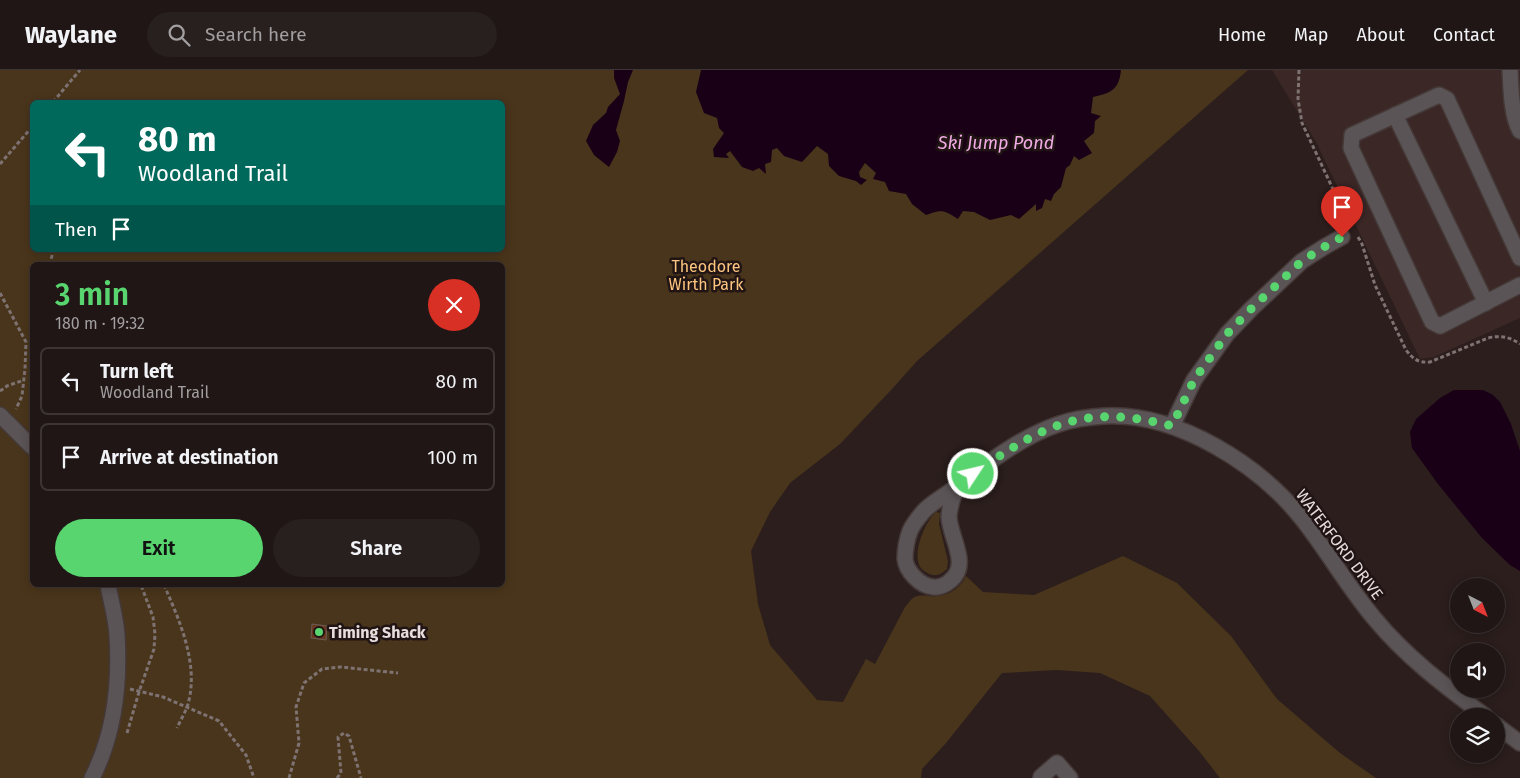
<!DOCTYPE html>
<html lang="en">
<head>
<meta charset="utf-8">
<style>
	body { margin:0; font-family:"Fira Sans",sans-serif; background:#281f1f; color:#f1f3f6; height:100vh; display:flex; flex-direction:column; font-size:19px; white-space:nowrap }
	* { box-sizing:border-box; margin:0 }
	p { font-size:16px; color:#a29fa1 }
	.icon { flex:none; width:28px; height:28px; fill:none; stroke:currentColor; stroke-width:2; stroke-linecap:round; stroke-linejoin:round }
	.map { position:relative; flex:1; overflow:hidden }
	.side { position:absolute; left:30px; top:192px; width:475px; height:325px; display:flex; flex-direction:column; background:#201616; border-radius:8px; box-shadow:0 2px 12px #0003,0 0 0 1px #3d3535 }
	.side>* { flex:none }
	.hud { position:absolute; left:30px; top:30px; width:475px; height:152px; border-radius:8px; box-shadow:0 2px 12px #0003,0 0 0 1px #3d3535; background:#00695c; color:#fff; overflow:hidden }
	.needle { width:32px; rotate:138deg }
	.buttons { position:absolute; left:1450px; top:508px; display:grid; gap:10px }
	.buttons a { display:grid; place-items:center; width:55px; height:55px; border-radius:50%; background:#201616; box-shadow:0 2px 12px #0003,0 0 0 1px #3d3535; font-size:25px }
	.pin { position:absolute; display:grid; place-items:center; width:42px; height:42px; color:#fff; margin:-51px -21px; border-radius:50% 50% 50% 0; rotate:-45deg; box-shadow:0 0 5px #0007 }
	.pin .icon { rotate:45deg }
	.me { position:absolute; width:55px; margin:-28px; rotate:55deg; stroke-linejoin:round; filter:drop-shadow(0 0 4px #0008) }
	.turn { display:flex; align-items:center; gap:18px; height:105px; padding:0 25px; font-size:22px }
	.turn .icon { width:65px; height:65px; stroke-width:2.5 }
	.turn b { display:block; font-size:35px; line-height:42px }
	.then { display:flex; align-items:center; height:48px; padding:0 25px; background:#0003; gap:10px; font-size:19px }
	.round { display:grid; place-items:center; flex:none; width:52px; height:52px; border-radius:26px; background:#281f1f }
	.headline { display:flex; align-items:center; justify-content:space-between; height:85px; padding:0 25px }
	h1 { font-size:30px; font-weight:600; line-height:38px; color:#59d56f }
	.action { display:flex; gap:10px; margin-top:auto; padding:10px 25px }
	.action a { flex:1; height:58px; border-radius:30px; background:#59d56f; color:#111; font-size:20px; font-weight:600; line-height:58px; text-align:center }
	.action a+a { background:#281f1f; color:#f1f3f6 }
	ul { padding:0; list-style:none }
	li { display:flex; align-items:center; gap:15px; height:68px; margin:0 10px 8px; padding:0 15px; border:2px solid #3d3535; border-radius:8px }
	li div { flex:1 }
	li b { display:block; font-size:19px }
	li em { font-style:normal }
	header { display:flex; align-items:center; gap:30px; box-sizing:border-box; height:70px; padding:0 25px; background:#201616; border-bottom:1px solid #3d3535 }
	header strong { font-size:24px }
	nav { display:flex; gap:28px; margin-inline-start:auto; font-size:18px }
	.search { width:350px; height:45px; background:#281f1f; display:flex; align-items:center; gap:12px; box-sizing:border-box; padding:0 18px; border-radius:28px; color:#a29fa1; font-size:19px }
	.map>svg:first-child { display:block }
	.built { fill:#3a2726 }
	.green { fill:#49351b; fill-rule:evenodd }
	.water { fill:#190016 }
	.building { fill:#69391f; stroke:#6b5d56 }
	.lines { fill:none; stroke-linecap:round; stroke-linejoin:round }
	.minor-casing { stroke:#453938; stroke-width:18 }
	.path { stroke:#7e7372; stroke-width:3; stroke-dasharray:4 2.5; stroke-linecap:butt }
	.minor { stroke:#5b5456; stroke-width:15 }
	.route { stroke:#59d56f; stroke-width:9; stroke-dasharray:0 16.2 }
	.poi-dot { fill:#59d56f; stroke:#211414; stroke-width:2 }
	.labels { text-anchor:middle; stroke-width:5; stroke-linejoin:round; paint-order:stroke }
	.park-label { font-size:16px; fill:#fec67f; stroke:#211414 }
	.street-label { font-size:16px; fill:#e6dddc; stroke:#211414 }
	.poi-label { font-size:16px; font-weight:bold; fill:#e6dddc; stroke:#211414; text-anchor:start }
	.water-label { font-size:18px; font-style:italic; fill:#f0abe4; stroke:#211414 }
</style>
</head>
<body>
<header>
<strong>Waylane</strong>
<div class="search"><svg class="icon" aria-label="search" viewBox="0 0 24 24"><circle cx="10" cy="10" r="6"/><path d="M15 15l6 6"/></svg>Search here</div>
<nav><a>Home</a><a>Map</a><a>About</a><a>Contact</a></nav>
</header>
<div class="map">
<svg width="1520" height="708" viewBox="0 0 1520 708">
	<rect width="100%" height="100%" fill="#2b1e1d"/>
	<path class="built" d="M1272,0H1520V248L1434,287L1420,289L1316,72Z"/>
	<g class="green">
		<path d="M0,0H1248L917,291L892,319L840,374L790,413L770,442L751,481L758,534L770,575L817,630L843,632L866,589L875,594L905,537C908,534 910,530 913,528C920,523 929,527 937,526C950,525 961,517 966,506L983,522L1034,525L1123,486L1177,513L1231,566L1277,629L1340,683L1376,708H1220L1199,681L1150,626L1100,603L1057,600L1002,603L946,673L922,699L921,708H0ZM32,32H502V180H32ZM32,195H502V515H32Z"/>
		<path d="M936,442L940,443L939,454L948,491L947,499C941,504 937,507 929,504C926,502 922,500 920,497C912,482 925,452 936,442Z"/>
	</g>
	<g class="water">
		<path d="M614,0H633L628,12L624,31L616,60L620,71L617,82L609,97L594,85L586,71L593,55L606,43L608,37L620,24L614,8Z"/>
		<path d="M701,0H1121C1119,20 1111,23 1093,27L1091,43L1101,46L1095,51L1094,63L1084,71L1092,83L1079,90L1074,86L1070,95L1066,98L1061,117L1054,124L1051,131L1045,129L1042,138L1036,141V134L1019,149L1011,145L990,150L974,142L963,141L958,149C944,140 942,139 926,145L912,134L906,124L889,121L885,112L873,109L876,103L865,93L859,102L860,107L867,110L861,115L856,111L839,106L829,96L828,84L817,76L802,92L784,86L777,78L772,80L771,92L765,94L766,104L759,98L753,101L742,97L730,81L726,84L729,88L714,87L713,79L724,63L719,58L717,48L704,43L696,22Z"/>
		<path d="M1454,320H1483L1493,325L1500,332L1511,354L1520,381V501L1510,495L1482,468L1438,414L1412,378L1410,362L1416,349L1440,328Z"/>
	</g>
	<path class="building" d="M312,554L327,556L326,570L311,568Z"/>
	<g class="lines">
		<defs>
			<g id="minor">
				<path d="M1510,0C1511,18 1511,45 1520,61"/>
				<path d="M1395,45L1486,233"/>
				<path d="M1520,188L1447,29L1439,25L1352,65L1351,78L1432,252L1440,256L1520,215"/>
				<path d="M0,345L32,377"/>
				<path d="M1172,356L1194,310L1227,264L1251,239L1302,191L1324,177L1342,167"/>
				<path d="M957,416C954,425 949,437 949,447C950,468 971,495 950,511C946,515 938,518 933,517C920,516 906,501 905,489C905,481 907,469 910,461C913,454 918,448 923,442C931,433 943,427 952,420C985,395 1020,367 1059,354C1073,349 1089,347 1104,346C1177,342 1260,395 1303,450C1328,482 1348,517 1374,548C1406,587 1445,616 1485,646"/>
				<path d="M1496,655L1520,673"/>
				<path d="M1041,707L1057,693L1070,708"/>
				<path d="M92,708C114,665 120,613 117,565C116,548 111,531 108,515"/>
			</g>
		</defs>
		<use href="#minor" class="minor-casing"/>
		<g class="path">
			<path d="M1299,0L1298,29L1302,53L1339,132L1352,154"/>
			<path d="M53,32L80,0"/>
			<path d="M0,94L32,57"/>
			<path d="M1358,167L1362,174L1375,215L1406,280C1413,289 1418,293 1430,292L1488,268C1500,265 1510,267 1520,274"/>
			<path d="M49,195L54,180"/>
			<path d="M0,223L26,272L25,299L22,326L16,339"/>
			<path d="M0,321L7,316L24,310"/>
			<path d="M164,515C179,549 198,592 189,630C187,640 181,649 177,658"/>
			<path d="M130,619L163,627L219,651L246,685L254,708"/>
			<path d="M127,663L139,622L154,579L155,564L153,547L141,515"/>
			<path d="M289,708L299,673L296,637L304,613L322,599L341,597L398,603"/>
			<path d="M337,708L341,703L338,667L344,663L349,666L361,708"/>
		</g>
		<use href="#minor" class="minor"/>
	</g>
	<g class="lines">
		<path class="route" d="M973,404C1045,354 1084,333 1172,356L1194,310L1227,264L1251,239L1302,191L1324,177L1342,167"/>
	</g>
	<circle class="poi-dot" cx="319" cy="562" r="5"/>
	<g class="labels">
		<g class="park-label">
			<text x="706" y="202">Theodore<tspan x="706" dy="18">Wirth Park</tspan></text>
		</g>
		<g class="street-label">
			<text transform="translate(1340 474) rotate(53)" y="6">WATERFORD DRIVE</text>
		</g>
		<g class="poi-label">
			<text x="329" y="568">Timing Shack</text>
		</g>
		<g class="water-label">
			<text x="996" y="79">Ski Jump Pond</text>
		</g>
	</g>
</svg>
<div class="buttons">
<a><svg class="needle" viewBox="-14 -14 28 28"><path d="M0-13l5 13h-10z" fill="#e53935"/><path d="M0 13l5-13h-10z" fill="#a29fa1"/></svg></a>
<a><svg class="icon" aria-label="sound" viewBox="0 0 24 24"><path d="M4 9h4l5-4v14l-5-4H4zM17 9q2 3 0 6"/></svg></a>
<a><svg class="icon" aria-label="layers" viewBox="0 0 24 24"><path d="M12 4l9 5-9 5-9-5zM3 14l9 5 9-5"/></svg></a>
</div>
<div class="pin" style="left:1342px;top:167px;background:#d93025"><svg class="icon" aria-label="arrive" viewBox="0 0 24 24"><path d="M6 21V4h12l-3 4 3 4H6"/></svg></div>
<svg class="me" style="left:973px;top:404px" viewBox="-20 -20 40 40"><circle r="17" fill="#59d56f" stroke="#fff" stroke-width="3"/><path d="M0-11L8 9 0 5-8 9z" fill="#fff"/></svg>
<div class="hud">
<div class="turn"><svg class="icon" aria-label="left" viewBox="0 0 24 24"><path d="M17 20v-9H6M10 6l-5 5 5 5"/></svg><div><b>80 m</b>Woodland Trail</div></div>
<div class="then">Then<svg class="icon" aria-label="arrive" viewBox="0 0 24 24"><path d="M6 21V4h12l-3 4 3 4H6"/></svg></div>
</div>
<section class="side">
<div class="headline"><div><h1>3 min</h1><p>180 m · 19:32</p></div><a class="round" style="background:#d93025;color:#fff"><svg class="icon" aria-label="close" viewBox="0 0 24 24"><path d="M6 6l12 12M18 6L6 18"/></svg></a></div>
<ul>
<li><svg class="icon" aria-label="left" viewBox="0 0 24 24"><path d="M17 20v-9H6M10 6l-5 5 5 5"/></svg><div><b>Turn left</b><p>Woodland Trail</p></div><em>80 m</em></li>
<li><svg class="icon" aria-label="arrive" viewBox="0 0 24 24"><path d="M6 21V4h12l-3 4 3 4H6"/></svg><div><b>Arrive at destination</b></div><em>100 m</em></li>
</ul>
<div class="action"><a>Exit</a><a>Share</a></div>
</section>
</div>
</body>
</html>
